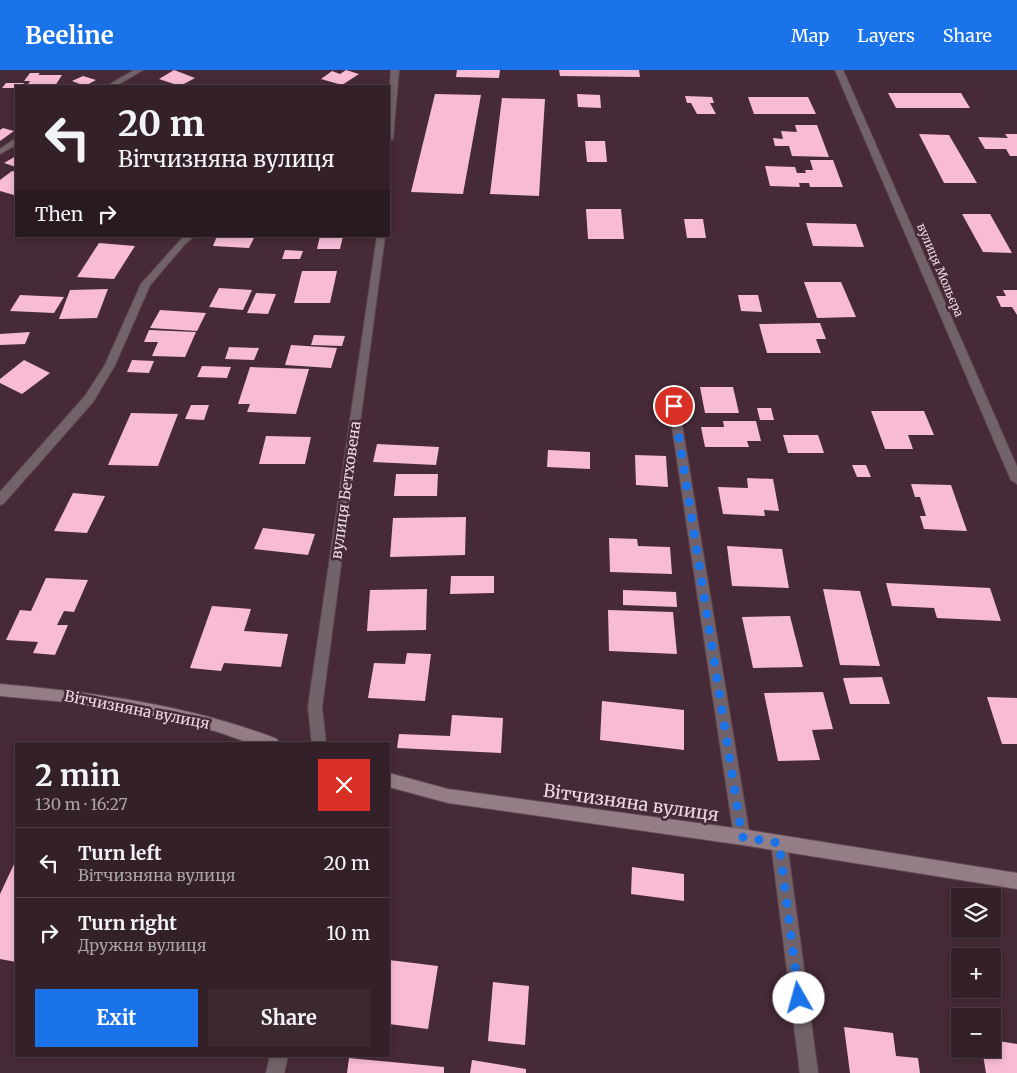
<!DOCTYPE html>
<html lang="en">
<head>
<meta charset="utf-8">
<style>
	body { margin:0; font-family:Merriweather,serif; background:#3c2831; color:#f1f3f6; height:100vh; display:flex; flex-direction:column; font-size:19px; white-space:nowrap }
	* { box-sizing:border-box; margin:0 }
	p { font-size:16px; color:#a9a3a8 }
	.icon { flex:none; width:28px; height:28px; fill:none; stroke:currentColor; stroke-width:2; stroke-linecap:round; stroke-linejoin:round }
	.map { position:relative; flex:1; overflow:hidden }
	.panel { position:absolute; left:15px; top:672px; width:375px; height:315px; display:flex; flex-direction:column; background:#342029; border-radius:0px; box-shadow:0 2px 8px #0003,0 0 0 1px #4e3e46 }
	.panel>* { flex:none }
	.hud { position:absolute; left:15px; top:15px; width:375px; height:152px; border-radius:0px; box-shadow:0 2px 8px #0003,0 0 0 1px #4e3e46; background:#342029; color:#f1f3f6; overflow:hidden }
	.fabs { position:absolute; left:951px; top:818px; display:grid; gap:10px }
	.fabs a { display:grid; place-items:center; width:50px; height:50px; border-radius:0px; background:#342029; box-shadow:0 2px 8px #0003,0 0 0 1px #4e3e46; font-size:25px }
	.pin { position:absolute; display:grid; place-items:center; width:42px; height:42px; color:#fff; margin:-21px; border:2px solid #fff; border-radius:50%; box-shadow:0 1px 5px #0007 }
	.me { position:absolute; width:55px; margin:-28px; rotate:353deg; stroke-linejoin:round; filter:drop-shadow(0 0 4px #0008) }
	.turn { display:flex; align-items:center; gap:18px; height:105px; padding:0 20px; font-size:22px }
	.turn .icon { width:65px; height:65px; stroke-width:2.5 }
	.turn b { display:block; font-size:35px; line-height:42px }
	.then { display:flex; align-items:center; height:48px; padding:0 20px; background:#0003; gap:10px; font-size:19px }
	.round { display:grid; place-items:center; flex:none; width:52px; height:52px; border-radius:0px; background:#3c2831 }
	.summary { display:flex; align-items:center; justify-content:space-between; height:85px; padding:0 20px }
	h1 { font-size:30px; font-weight:700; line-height:38px }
	.action { display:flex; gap:10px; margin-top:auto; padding:10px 20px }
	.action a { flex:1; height:58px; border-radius:0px; background:#1a73e8; color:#fff; font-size:20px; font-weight:700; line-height:58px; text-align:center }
	.action a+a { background:#3c2831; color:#f1f3f6 }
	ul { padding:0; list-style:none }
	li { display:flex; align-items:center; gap:15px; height:70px; padding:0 20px; border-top:1px solid #4e3e46 }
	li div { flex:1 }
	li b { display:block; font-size:19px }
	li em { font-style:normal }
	header { display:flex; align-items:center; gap:30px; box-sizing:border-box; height:70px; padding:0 25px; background:#1a73e8; color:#fff }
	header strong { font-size:24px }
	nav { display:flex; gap:28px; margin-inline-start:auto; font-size:18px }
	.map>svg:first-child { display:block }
	.building { fill:#f7bbd6 }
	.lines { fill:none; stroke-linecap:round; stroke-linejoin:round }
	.street-casing { stroke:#614652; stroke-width:2 }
	.secondary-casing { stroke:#614652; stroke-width:2 }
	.street { fill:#716369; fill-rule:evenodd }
	.secondary { fill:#937d87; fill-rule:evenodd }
	.route { stroke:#1a73e8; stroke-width:9; stroke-dasharray:0 16.2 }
	.labels { text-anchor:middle; stroke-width:5; stroke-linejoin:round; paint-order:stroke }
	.far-street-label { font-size:12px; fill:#ecdae2; stroke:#462a37 }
	.street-label { font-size:15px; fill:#ecdae2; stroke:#462a37 }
	.near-street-label { font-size:18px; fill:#ecdae2; stroke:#462a37 }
</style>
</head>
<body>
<header>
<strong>Beeline</strong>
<nav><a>Map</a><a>Layers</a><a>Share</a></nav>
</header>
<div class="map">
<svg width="1017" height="1003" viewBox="0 0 1017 1003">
	<rect width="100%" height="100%" fill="#462a37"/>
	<g class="building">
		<path d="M174,0L195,8L180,16L159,9Z"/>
		<path d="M346,0L359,4L342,15L321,9L332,1L340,4Z"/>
		<path d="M457,0H500L499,8L456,7Z"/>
		<path d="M559,0H639L640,7L560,6Z"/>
		<path d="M30,3H40L38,5H62L55,16H27L30,11H24Z"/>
		<path d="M83,6L96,10L85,16L72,11Z"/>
		<path d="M6,13H24L22,16H16V18H2Z"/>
		<path d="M888,23H961L970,38H896Z"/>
		<path d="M435,24L481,25L463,124L411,122Z"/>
		<path d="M577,24L600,25L601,38L578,37Z"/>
		<path d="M685,26L712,27L714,33H710L716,44H697L691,33H687Z"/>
		<path d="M748,27H808L816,44H754Z"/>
		<path d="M502,28L545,29L539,126L490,124Z"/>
		<path d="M795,55H817L829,87L792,86L789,76H775L773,68L783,69L781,61L797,62Z"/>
		<path d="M3,58L14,61L0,71V60Z"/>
		<path d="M919,64L949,65L977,113H944Z"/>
		<path d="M1005,64H1017V86H1010L1006,79H985L978,67L1008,68Z"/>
		<path d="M585,71H605L607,92H587Z"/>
		<path d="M16,86V97L4,93Z"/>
		<path d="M810,90H833L843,117H810L809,113H799L800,117L770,116L765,96L795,97L797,103H806L805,100H813Z"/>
		<path d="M12,101L16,102V124L14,125L0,121V110Z"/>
		<path d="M586,139H621L624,169H588Z"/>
		<path d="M962,144H990L1012,183L983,182Z"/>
		<path d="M684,149H703L706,168H687Z"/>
		<path d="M806,153L856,154L864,177L813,176Z"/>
		<path d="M217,166H255L249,178L213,176Z"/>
		<path d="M320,166H343L340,179H317Z"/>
		<path d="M99,173L135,176L114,209L77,207Z"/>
		<path d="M285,180L303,181L300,189H282Z"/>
		<path d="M302,201H337L330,233H294Z"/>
		<path d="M804,212H841L856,247L817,248Z"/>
		<path d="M219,218L252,220L243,240L209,237Z"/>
		<path d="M108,219L97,248L59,249L70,220Z"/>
		<path d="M1003,220H1017V245L1012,237H1001L996,226H1006Z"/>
		<path d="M256,223L276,224L268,244L247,243Z"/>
		<path d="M20,225L64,227L54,243L10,241Z"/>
		<path d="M738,225H758L762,242L741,241Z"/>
		<path d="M160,240L206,243L197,261L150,258Z"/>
		<path d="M820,253L826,269H816L821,283H767L759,254Z"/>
		<path d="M149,260L196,262L185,287L152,286L158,272H144Z"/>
		<path d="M30,262L25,274L0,275V264Z"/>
		<path d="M314,265L345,266L342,276L311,275Z"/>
		<path d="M291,275L337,278L331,298L285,295Z"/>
		<path d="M229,277L259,278L254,290L225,289Z"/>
		<path d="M24,290L50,303L22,324L0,313V309Z"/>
		<path d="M132,290L154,291L149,303L127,302Z"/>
		<path d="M202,296L231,297L227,308L197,307Z"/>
		<path d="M250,297L309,299L296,344L247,342L250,334H238Z"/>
		<path d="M700,317H733L739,343H705Z"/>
		<path d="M191,335H209L204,350L185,349Z"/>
		<path d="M757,338H771L774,350H760Z"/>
		<path d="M871,341H924L934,365H908L913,379H885Z"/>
		<path d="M131,343L178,344L158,396L108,395Z"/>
		<path d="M723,351H756L761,371H747L749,377H705L701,357H724Z"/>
		<path d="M783,365H818L824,383H788Z"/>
		<path d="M266,366L311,367L305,394H259Z"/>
		<path d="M377,374L439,377L436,395L373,392Z"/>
		<path d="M548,380L590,382V399L547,397Z"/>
		<path d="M635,385L666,386L668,417L636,415Z"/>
		<path d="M852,395H866L871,407H857Z"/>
		<path d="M396,404H438L437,426H394Z"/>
		<path d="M747,408L773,409L779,441L764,440L765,446L723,444L718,417L748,418Z"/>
		<path d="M911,414L951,415L967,461L924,459L920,446H926L920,427H915Z"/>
		<path d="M73,423L105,426L87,463L54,461Z"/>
		<path d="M466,447L465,485L390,487L393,448Z"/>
		<path d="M263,458L315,464L308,485L254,479Z"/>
		<path d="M609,468L637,469L638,476L670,477L672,504L610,502Z"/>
		<path d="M727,476L782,479L789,518L732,516Z"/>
		<path d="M451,506H494V523L450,524Z"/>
		<path d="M46,508L88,510L74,542L64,541L57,555H68L55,585L33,583L38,572L6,570L20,540L31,541Z"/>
		<path d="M886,513L990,518L1001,551L937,548L934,538L892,536Z"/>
		<path d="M427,519L426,560L367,561L370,520Z"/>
		<path d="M823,519L860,521L880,596L840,595Z"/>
		<path d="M623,520L676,522L677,537L623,535Z"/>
		<path d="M212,536L251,539L244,561L288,564L281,597L224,593L221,601L190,598Z"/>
		<path d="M608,540L673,542L677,584L609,581Z"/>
		<path d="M790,546L803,597L753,598L742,547Z"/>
		<path d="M407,583L431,584L425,631L368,628L374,593L405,594Z"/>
		<path d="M882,607L890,634H850L843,608Z"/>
		<path d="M823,622L833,659L812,660L820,690L778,691L764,623Z"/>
		<path d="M987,627L1017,628V674H1002Z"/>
		<path d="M602,631L684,640V680L600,670Z"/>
		<path d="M452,645L503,648L501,683L397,678L399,664L450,666Z"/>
		<path d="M16,790V892L0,889V824Z"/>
		<path d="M632,797L684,804V831L631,824Z"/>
		<path d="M389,890L438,896L428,959L389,954Z"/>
		<path d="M493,912L529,916L525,975L488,971Z"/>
		<path d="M844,957L893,963L896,986L918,988L920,1003H850Z"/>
		<path d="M992,970L1017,974V1003H986L982,979H992Z"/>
		<path d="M349,988L444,997V1003H347Z"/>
		<path d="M472,990L526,999V1003H470Z"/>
	</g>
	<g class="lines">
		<defs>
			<g id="street">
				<path d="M134,0H143L116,16H107Z"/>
				<path d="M391,0H399L393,69L389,71V29Z"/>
				<path d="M835,0H843L1017,397V414L1011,410Z"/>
				<path d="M13,70H16V75L0,84V79Z"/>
				<path d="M184,166H194L185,174L150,215L115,295L93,332L4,433L0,435V422L85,326L105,295L141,214Z"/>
				<path d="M377,166H385L322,637L326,674H312L308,637Z"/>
				<path d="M674,333L679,337L750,767L747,772L742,775L737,772L734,767L669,337Z"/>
				<path d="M779,765L784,768L787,773L818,1003H800L771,773L774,768Z"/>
				<path d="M270,986H288L284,1003H266Z"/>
			</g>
			<g id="secondary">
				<path d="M0,614C92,622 190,635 277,669L279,674H252L215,661L76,633L0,626Z"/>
				<path d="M389,703L448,719L742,759L1017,803V819L742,775L448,733L389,717Z"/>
			</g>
		</defs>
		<use href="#street" class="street-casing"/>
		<use href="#secondary" class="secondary-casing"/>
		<use href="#street" class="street"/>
		<use href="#secondary" class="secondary"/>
	</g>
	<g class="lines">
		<path class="route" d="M674,336L742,767L779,773L799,928"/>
	</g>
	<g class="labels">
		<g class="far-street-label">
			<text transform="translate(940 200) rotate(67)" y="4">вулиця Мольєра</text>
		</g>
		<g class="street-label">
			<text transform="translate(346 420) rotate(-82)" y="5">вулиця Бетховена</text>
			<text transform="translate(137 640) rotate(11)" y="5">Вітчизняна вулиця</text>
		</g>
		<g class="near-street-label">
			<text transform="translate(631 733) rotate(8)" y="6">Вітчизняна вулиця</text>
		</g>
	</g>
</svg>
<div class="fabs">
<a><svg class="icon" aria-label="layers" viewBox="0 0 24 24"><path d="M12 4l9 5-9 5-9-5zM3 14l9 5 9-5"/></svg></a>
<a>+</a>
<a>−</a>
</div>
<div class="pin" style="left:674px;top:336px;background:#d93025"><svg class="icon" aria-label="arrive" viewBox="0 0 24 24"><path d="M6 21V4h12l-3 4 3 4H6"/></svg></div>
<svg class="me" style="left:799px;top:928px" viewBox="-20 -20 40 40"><circle r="19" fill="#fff"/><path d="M0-13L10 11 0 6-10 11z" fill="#1a73e8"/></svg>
<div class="hud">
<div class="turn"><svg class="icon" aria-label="left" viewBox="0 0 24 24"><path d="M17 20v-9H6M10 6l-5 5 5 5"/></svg><div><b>20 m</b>Вітчизняна вулиця</div></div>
<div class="then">Then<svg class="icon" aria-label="right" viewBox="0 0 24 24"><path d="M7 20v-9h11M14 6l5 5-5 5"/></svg></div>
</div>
<section class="panel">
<div class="summary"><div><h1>2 min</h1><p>130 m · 16:27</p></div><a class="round" style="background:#d93025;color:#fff"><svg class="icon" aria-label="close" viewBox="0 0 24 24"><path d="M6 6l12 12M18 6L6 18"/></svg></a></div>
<ul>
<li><svg class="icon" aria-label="left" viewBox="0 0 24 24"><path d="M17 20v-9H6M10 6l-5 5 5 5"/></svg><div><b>Turn left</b><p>Вітчизняна вулиця</p></div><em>20 m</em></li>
<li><svg class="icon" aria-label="right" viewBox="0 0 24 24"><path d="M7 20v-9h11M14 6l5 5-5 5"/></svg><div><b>Turn right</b><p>Дружня вулиця</p></div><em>10 m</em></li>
</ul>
<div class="action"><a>Exit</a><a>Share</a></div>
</section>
</div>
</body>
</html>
